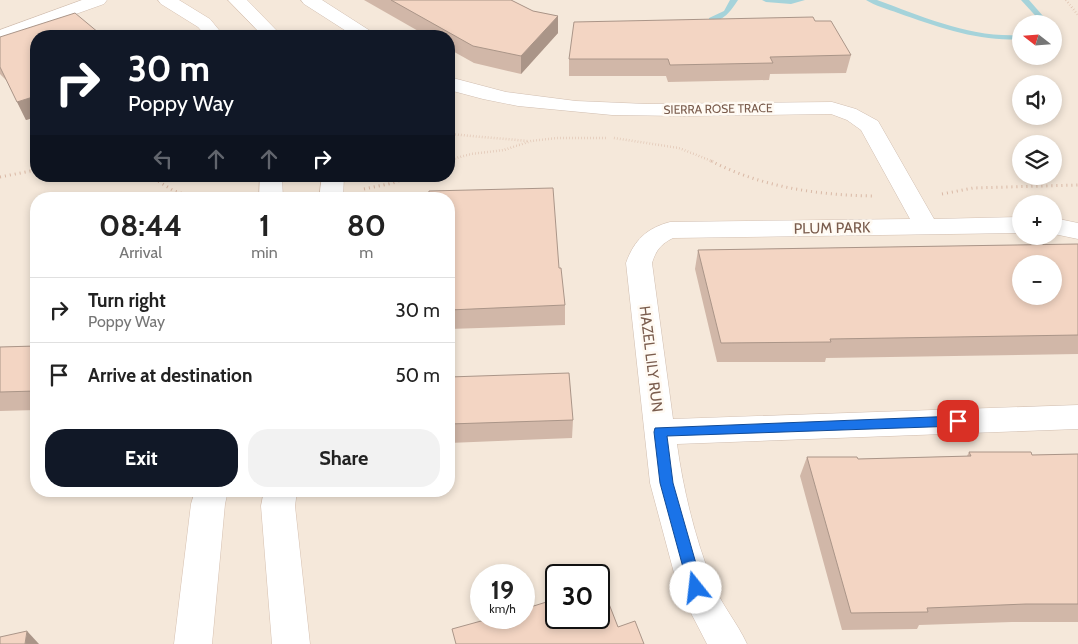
<!DOCTYPE html>
<html lang="en">
<head>
<meta charset="utf-8">
<style>
	body { margin:0; font-family:Cabin,sans-serif; background:#f2f2f2; color:#222; height:100vh; display:flex; flex-direction:column; font-size:19px; white-space:nowrap }
	* { box-sizing:border-box; margin:0 }
	p { font-size:16px; color:#767676 }
	.icon { flex:none; width:28px; height:28px; fill:none; stroke:currentColor; stroke-width:2; stroke-linecap:round; stroke-linejoin:round }
	.map { position:relative; flex:1; overflow:hidden }
	.drawer { position:absolute; left:30px; top:192px; width:425px; height:305px; display:flex; flex-direction:column; background:#fff; border-radius:20px; box-shadow:0 2px 8px #0003 }
	.drawer>* { flex:none }
	.guide { position:absolute; left:30px; top:30px; width:425px; height:152px; border-radius:20px; box-shadow:0 2px 8px #0003; background:#111827; color:#fff; overflow:hidden }
	.needle { width:32px; rotate:287deg }
	.tools { position:absolute; left:1012px; top:15px; display:grid; gap:10px }
	.tools a { display:grid; place-items:center; width:50px; height:50px; border-radius:50%; background:#fff; box-shadow:0 2px 8px #0003; font-size:25px }
	.speed { position:absolute; left:470px; top:564px; display:flex; gap:10px; font-size:25px; font-weight:700; text-align:center }
	.speed>* { display:grid; place-content:center; width:65px; height:65px; border-radius:50%; background:#fff; box-shadow:0 2px 8px #0003; line-height:1 }
	.speed small { font-size:12px; font-weight:400 }
	.speed .limit { border:2px solid #111; border-radius:8px; background:#fff; color:#111 }
	.pin { position:absolute; display:grid; place-items:center; width:42px; height:42px; color:#fff; margin:-21px; border-radius:10px; box-shadow:0 2px 8px #0006 }
	.me { position:absolute; width:55px; margin:-28px; rotate:344deg; stroke-linejoin:round; filter:drop-shadow(0 0 4px #0008) }
	.turn { display:flex; align-items:center; gap:18px; height:105px; padding:0 15px; font-size:22px }
	.turn .icon { width:65px; height:65px; stroke-width:2.5 }
	.turn b { display:block; font-size:35px; line-height:42px }
	.lanes { display:flex; align-items:center; height:48px; padding:0 15px; background:#0003; justify-content:center; gap:25px; direction:ltr }
	.lanes .off { opacity:.35 }
	.eta { display:flex; justify-content:space-evenly; align-items:center; height:85px; text-align:center }
	.eta b { font-size:30px; font-weight:700; line-height:35px }
	.button { display:flex; gap:10px; margin-top:auto; padding:10px 15px }
	.button a { flex:1; height:58px; border-radius:20px; background:#111827; color:#fff; font-size:20px; font-weight:700; line-height:58px; text-align:center }
	.button a+a { background:#f2f2f2; color:#222 }
	ul { padding:0; list-style:none }
	li { display:flex; align-items:center; gap:15px; height:65px; padding:0 15px; border-top:1px solid #e0e0e0 }
	li div { flex:1 }
	li b { display:block; font-size:19px }
	li em { font-style:normal }
	.map>svg:first-child { display:block }
	.residential { fill:#f5e8da; fill-rule:evenodd }
	.lines { fill:none; stroke-linecap:round; stroke-linejoin:round }
	.stream { fill:#a5d3da; fill-rule:evenodd }
	.street-casing { stroke:#d1beb0; stroke-width:1 }
	.secondary-casing { stroke:#d6c0b0; stroke-width:1 }
	.path-far1 { stroke:#d9b8a5; stroke-width:2.5; stroke-dasharray:0.5 2.5; stroke-linecap:butt }
	.path { stroke:#d9b8a5; stroke-width:3; stroke-dasharray:1 4; stroke-linecap:butt }
	.street { fill:#fff; fill-rule:evenodd }
	.secondary { fill:#fff; fill-rule:evenodd }
	.wall { fill:#d1b7a8 }
	.shaded-wall { fill:#aa9588 }
	.building { fill:#f3d5c3; stroke:#aa9588; fill-rule:evenodd }
	.route { fill:#1a73e8; stroke:#114b97 }
	.labels { text-anchor:middle; stroke-width:5; stroke-linejoin:round; paint-order:stroke }
	.far-street-label { font-size:12px; fill:#7a5c4d; stroke:#fffaf3 }
	.street-label { font-size:15px; fill:#7a5c4d; stroke:#fffaf3 }
</style>
</head>
<body>
<div class="map">
<svg width="1078" height="644" viewBox="0 0 1078 644">
	<rect width="100%" height="100%" fill="#fdf6ec"/>
	<path class="residential" d="M0,0H1078V644H0ZM1021,24H1054V56H1021ZM36,36H449V176H36ZM1021,84H1054V116H1021ZM1021,144H1054V176H1021ZM36,199H449V491H36ZM1021,204H1054V236H1021ZM1021,264H1054V296H1021ZM481,575H524V618H481ZM556,575H599V618H556Z"/>
	<g class="lines">
		<g class="stream">
			<path d="M730,0H738C731,11 723,22 709,22V18L724,11Z"/>
			<path d="M762,0H805L791,4L766,2Z"/>
			<path d="M866,0H877C924,17 970,38 1021,35V39C979,42 938,27 898,13C888,9 875,6 866,0Z"/>
			<path d="M1021,0H1029L1050,24H1043Z"/>
		</g>
		<defs>
			<g id="street">
				<path d="M82,0H107L104,4L0,41V30Z"/>
				<path d="M301,0H322L372,32L375,36H354L304,4Z"/>
				<path d="M449,77L506,92L576,101L647,104L832,102L856,109L878,121L934,219L1021,217V233L673,238C661,244 656,250 652,263L673,419L1078,405V429L677,444C683,489 695,538 712,581C720,603 737,622 747,644H707L678,588L650,483L626,263C634,240 647,228 670,222L910,219L861,130L847,120L831,114L683,116L612,115L518,106L483,99L449,90Z"/>
				<path d="M1054,218L1078,223V239L1054,234Z"/>
			</g>
			<g id="secondary">
				<path d="M158,0H179L210,19L224,36H206L198,27L161,4Z"/>
				<path d="M228,0H247L282,36H263Z"/>
				<path d="M260,176H282L283,199H259Z"/>
				<path d="M322,176H344L343,199H319Z"/>
				<path d="M195,491H228L225,504L212,644H174L191,504Z"/>
				<path d="M264,491H297L295,506L310,644H272L261,506Z"/>
			</g>
		</defs>
		<use href="#street" class="street-casing"/>
		<use href="#secondary" class="secondary-casing"/>
		<g class="path-far1">
			<path d="M1066,0L1078,15"/>
			<path d="M449,134L528,141"/>
			<path d="M614,138L679,148L714,162"/>
			<path d="M449,160L471,154L504,150L531,141L557,138H607"/>
		</g>
		<g class="path">
			<path d="M711,161C762,187 816,195 873,196"/>
			<path d="M150,176L174,191L201,199"/>
			<path d="M0,177L36,170"/>
			<path d="M364,189L393,183L412,176"/>
			<path d="M942,194L973,188L1078,185"/>
		</g>
		<use href="#street" class="street"/>
		<use href="#secondary" class="secondary"/>
	</g>
	<g class="wall">
		<path d="M364,0H511L533,11L558,16V33L521,74L474,63L449,49V36H427Z"/>
		<path d="M815,21L851,55L846,73L770,74L769,80L668,82L666,76H569V59Z"/>
		<path d="M36,36V117L26,120L7,81L0,74V37Z"/>
		<path d="M449,199L559,268L565,305V325L449,329Z"/>
		<path d="M1078,244V354L826,358L825,362H717L695,269L698,250Z"/>
		<path d="M36,346V410L0,411V347Z"/>
		<path d="M449,377L573,420L572,438L449,443Z"/>
		<path d="M969,452L1032,455L1078,454V622H1012L919,625L917,629L842,630L800,476L807,457L858,459L967,456Z"/>
	</g>
	<g class="shaded-wall">
		<path d="M558,16V33L521,74V56Z"/>
		<path d="M36,96V117L26,120L17,102Z"/>
		<path d="M27,631L39,644H25Z"/>
	</g>
	<g class="building">
		<path d="M391,0H511L533,11L558,16L521,56L473,46Z"/>
		<path d="M75,13L99,33L102,36H36V96L17,102L0,67V37Z"/>
		<path d="M813,17L815,21H831L851,55L770,57L773,63L670,65L668,59H569L574,22Z"/>
		<path d="M553,188L559,268H561L565,305L449,310V199H428L429,191Z"/>
		<path d="M1078,244V335L830,339L831,342L721,343L698,250ZM1021,264H1054V296H1021Z"/>
		<path d="M36,346V391L0,392V347Z"/>
		<path d="M569,373L573,420L449,424V377Z"/>
		<path d="M969,452H1031L1032,455L1078,454V604H1026L927,608L928,612L851,613L807,457H857L858,459L971,456Z"/>
		<path d="M602,586L618,627L635,621L644,644H456L452,629L492,618H524V609L556,599V618H599V587Z"/>
		<path d="M27,631L25,644H0V637Z"/>
	</g>
	<path class="route" d="M958,416L963,418L965,421L963,425L958,426L667,436L673,483L703,588L701,593L696,595L690,593L660,483L654,432L655,428Z"/>
	<g class="labels">
		<g class="far-street-label">
			<text transform="translate(718 109) rotate(-1)" y="4">SIERRA ROSE TRACE</text>
		</g>
		<g class="street-label">
			<text transform="translate(832 228) rotate(-1)" y="5">PLUM PARK</text>
			<text transform="translate(651 359) rotate(83)" y="5">HAZEL LILY RUN</text>
		</g>
	</g>
</svg>
<div class="tools">
<a><svg class="needle" viewBox="-14 -14 28 28"><path d="M0-13l5 13h-10z" fill="#e53935"/><path d="M0 13l5-13h-10z" fill="#767676"/></svg></a>
<a><svg class="icon" aria-label="sound" viewBox="0 0 24 24"><path d="M4 9h4l5-4v14l-5-4H4zM17 9q2 3 0 6"/></svg></a>
<a><svg class="icon" aria-label="layers" viewBox="0 0 24 24"><path d="M12 4l9 5-9 5-9-5zM3 14l9 5 9-5"/></svg></a>
<a>+</a>
<a>−</a>
</div>
<div class="speed"><div>19<small>km/h</small></div><div class="limit">30</div></div>
<div class="pin" style="left:958px;top:421px;background:#d93025"><svg class="icon" aria-label="arrive" viewBox="0 0 24 24"><path d="M6 21V4h12l-3 4 3 4H6"/></svg></div>
<svg class="me" style="left:696px;top:588px" viewBox="-20 -20 40 40"><circle r="19" fill="#fff"/><path d="M0-13L10 11 0 6-10 11z" fill="#1a73e8"/></svg>
<div class="guide">
<div class="turn"><svg class="icon" aria-label="right" viewBox="0 0 24 24"><path d="M7 20v-9h11M14 6l5 5-5 5"/></svg><div><b>30 m</b>Poppy Way</div></div>
<div class="lanes"><svg class="icon off" aria-label="left" viewBox="0 0 24 24"><path d="M17 20v-9H6M10 6l-5 5 5 5"/></svg><svg class="icon off" aria-label="ahead" viewBox="0 0 24 24"><path d="M12 20V5M6 11l6-6 6 6"/></svg><svg class="icon off" aria-label="ahead" viewBox="0 0 24 24"><path d="M12 20V5M6 11l6-6 6 6"/></svg><svg class="icon" aria-label="right" viewBox="0 0 24 24"><path d="M7 20v-9h11M14 6l5 5-5 5"/></svg></div>
</div>
<section class="drawer">
<div class="eta">
<div><b>08:44</b><p>Arrival</p></div>
<div><b>1</b><p>min</p></div>
<div><b>80</b><p>m</p></div>
</div>
<ul>
<li><svg class="icon" aria-label="right" viewBox="0 0 24 24"><path d="M7 20v-9h11M14 6l5 5-5 5"/></svg><div><b>Turn right</b><p>Poppy Way</p></div><em>30 m</em></li>
<li><svg class="icon" aria-label="arrive" viewBox="0 0 24 24"><path d="M6 21V4h12l-3 4 3 4H6"/></svg><div><b>Arrive at destination</b></div><em>50 m</em></li>
</ul>
<div class="button"><a>Exit</a><a>Share</a></div>
</section>
</div>
</body>
</html>
